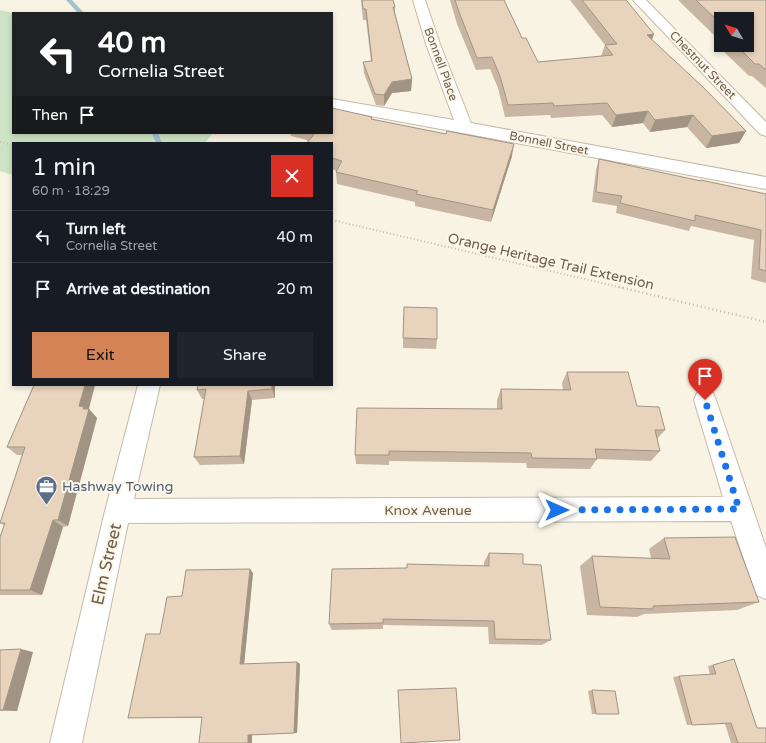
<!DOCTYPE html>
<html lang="en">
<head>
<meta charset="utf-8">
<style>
	body { margin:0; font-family:"Varela Round",sans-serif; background:#20242c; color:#f1f3f6; height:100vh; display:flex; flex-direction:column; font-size:15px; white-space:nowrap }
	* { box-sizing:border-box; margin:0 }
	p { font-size:13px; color:#9ea1a6 }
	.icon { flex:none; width:22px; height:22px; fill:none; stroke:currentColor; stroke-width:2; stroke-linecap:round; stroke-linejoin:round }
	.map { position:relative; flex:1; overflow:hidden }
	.sheet { position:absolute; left:12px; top:142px; width:321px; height:244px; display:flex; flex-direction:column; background:#171b24; border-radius:0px; box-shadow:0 2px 6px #0003 }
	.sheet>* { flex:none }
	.guide { position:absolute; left:12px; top:12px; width:321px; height:122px; border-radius:0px; box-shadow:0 2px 6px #0003; background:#202124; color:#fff; overflow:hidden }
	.needle { width:26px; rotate:308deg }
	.fabs { position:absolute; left:714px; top:12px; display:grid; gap:8px }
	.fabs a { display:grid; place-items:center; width:40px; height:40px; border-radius:0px; background:#171b24; box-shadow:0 2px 6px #0003; font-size:20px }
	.pin { position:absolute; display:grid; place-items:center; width:34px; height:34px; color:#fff; margin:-41px -17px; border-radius:50% 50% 50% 0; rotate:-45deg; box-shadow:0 0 4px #0007 }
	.pin .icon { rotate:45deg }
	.me { position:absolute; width:44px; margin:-22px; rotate:90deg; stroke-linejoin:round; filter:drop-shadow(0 0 3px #0008) }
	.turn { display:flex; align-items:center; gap:14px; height:84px; padding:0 20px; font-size:18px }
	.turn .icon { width:52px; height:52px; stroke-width:2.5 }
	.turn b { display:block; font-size:28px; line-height:34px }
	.then { display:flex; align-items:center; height:38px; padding:0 20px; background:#0003; gap:8px; font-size:15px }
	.round { display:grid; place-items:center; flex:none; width:42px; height:42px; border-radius:0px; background:#20242c }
	.head { display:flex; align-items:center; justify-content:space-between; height:68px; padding:0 20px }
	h1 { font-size:24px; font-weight:600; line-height:30px }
	.button { display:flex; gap:8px; margin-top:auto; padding:8px 20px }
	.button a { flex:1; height:46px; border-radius:0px; background:#d48357; color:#111; font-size:16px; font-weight:600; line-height:46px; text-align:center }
	.button a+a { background:#20242c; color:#f1f3f6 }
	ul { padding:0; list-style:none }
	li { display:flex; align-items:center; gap:12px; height:52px; padding:0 20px; border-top:1px solid #363941 }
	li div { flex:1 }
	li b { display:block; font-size:15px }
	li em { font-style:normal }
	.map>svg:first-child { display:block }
	.green { fill:#cde4c4 }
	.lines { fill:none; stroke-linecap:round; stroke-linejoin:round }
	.stream { fill:#a2c3d0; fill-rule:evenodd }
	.minor-casing { stroke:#c6baa9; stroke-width:2 }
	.path-far1 { stroke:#cfb9a2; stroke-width:2; stroke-dasharray:1 2.5; stroke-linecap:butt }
	.path { stroke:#cfb9a2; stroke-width:2.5; stroke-dasharray:1 3; stroke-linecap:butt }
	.minor { fill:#fff; fill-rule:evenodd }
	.wall { fill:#c8b6a2; fill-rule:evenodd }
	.shaded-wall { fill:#a29484 }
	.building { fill:#e8d4bc; stroke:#a29484 }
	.route { stroke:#1a73e8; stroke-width:7; stroke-dasharray:0 12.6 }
	.labels { text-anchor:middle; stroke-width:4; stroke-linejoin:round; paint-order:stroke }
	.far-street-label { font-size:12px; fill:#6e5d4d; stroke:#fcf7e9 }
	.street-label { font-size:14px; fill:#6e5d4d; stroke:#fcf7e9 }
	.service-label { font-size:14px; fill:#4e5e75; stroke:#fcf7e9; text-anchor:start }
	.near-street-label { font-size:17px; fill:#6e5d4d; stroke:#fcf7e9 }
</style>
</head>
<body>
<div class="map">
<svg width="766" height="743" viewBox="0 0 766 743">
	<rect width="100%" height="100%" fill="#f9f3e3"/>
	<path class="green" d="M0,10L13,13V133H213L205,143H13V175L0,171Z"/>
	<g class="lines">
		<g class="stream">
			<path d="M66,0H72L84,13H78Z"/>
			<path d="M152,133H158L162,143H156Z"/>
		</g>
		<defs>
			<g id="minor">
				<path d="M413,0H425L440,44L471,123L766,177V189L332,109V99L454,120L426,44Z"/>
				<path d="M633,0H646L766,122V136L760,134Z"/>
				<path d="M138,385H160L134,499L723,497L694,400L697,393L705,390L713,393L716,400L766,548V599L756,595L731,521L128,523L82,743H50L105,511Z"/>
			</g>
		</defs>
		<use href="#minor" class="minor-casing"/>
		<g class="path-far1">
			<path d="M0,142L13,145"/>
			<path d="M332,220L623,288"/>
		</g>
		<path class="path" d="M619,287L766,322"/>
		<use href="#minor" class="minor"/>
	</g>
	<g class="wall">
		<path d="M361,0H393L395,7V12L412,79L411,91L392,93L384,106L376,105L364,73L363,62L371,61L366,20H363Z"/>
		<path d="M450,0H504L522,38L538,62L601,56L605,45L570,0H626L652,40L746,131L739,143L706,148L687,127L650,132L643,123L612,127L602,115L551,118L550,115L505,117L498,88L490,69L476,70L457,24Z"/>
		<path d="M678,0H766V88L752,76H749L714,42L716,37ZM721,19L747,45H721Z"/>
		<path d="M372,117V119L512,156L491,222L415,206V202L337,184L336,172L337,171L332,169V143L307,142V140L291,136L290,133H332Z"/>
		<path d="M599,159L700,181L701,180L766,194V283L751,279L754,240L691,226L689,231L616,213L617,206L592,202L596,170Z"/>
		<path d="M403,317L437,339L436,349L403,348Z"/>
		<path d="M567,372L637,406L665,430L657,439L660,451L651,461L597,459L590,469L527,468L526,463L389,461V465L356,464L355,455L497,409V400L501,389L563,390L562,383Z"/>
		<path d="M33,385H95L89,409L97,418L68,526L63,527L42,595H0V537L4,525L0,523L22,455H17L7,447L34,386Z"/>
		<path d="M275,385V398L252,400L244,464L200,465L194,457L204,399H202L197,390Z"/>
		<path d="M664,538L759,602L737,610L644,614L637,617L587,615L580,566L592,556L651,558L649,549Z"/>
		<path d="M489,553L523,564L551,640L542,645L489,644L488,627L383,625V629L332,630L329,624L407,568V564L484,566V562Z"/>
		<path d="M253,573L244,664L297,662L300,664L297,733L252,735V743H199L202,718H128L160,634Z"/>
		<path d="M0,650L33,652L17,711H0Z"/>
		<path d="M734,659L757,728L766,743H731L725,724L687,725L673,677L679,676L710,675L708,666Z"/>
		<path d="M592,690L619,714H592L588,691Z"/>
	</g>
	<g class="shaded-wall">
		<path d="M654,34L650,46L647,35Z"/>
		<path d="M412,79L411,91L392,93L384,106V95L392,82Z"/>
		<path d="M648,111L643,123L612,127L616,115Z"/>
		<path d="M693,115L687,127L650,132L655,120Z"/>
		<path d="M746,131L739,143L706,148L712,136Z"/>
		<path d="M514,144L512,156L491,222L493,210Z"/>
		<path d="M85,385H95L88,411L89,409L97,418L68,526L58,520L79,406Z"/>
		<path d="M272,385H275V398L272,389Z"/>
		<path d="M248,391L252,400L244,464L240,456Z"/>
		<path d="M53,520L63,527L42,595L30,590Z"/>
		<path d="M250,569L253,573L244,666L240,664Z"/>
		<path d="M21,649L33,652L17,711L3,710Z"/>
		<path d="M297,662L300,664L297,733H294Z"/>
		<rect x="248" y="735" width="4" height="8"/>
	</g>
	<g class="building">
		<path d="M362,0H393L395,7H393L412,79L392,82L384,95L375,94L363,62L372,61L366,9H363Z"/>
		<path d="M455,0H504L522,38H526L538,62L613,55L605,45L617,44L582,0H626L654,34L647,35L705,89L746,131L712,136L693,115L655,120L648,111L616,115L607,103L554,106L553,103L508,105L500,76L492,57L477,58L459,12Z"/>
		<path d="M696,0H766V70L759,64H755L736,45H747V19H721V24Z"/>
		<path d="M332,108L372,117L371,119L446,134L447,131L514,144L493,210L416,194L418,191L336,172L342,161L332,158V143H307L315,133H332Z"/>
		<path d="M599,159L701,181V180L766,194V271L759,269L761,230L695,215V221L620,203L622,196L596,192Z"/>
		<path d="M404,307L437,308V339L403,338Z"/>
		<path d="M567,372H628L637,406L659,407L665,430H655L660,451L595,449L597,459L532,458L531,453L389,451V455H355L357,408L502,409L501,389L571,390Z"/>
		<path d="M34,385H85L79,406L84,407L83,409H89L58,520H53L30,590H0V537L5,523H0L25,447H7Z"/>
		<path d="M198,385H272V389L248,391L240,456L194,457L206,389L197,390Z"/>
		<path d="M735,537L759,602L653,606V609L600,607L592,556L670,559L664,538Z"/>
		<path d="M489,553L523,554V564L541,565L551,640L495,639L494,621L383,619V623L329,624L332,569L407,568V564L489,566Z"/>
		<path d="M250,569L240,664L297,662L294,733L248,735V743H199L202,717L128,718L146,634H160L167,597L182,596L186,570Z"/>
		<path d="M21,649L3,710H0V650Z"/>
		<path d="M734,659L757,728H766V743H738L731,723L692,725L679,676L716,674L713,665Z"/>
		<path d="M456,688L460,740L401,743L398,690Z"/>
		<path d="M592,690L615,691L619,714H596Z"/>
	</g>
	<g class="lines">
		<path class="route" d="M557,510L739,509L705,400"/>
	</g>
	<defs>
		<symbol id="office-pin" viewBox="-11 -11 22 30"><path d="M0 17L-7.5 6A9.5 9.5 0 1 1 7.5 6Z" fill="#5c6f8a" stroke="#fcf7e9"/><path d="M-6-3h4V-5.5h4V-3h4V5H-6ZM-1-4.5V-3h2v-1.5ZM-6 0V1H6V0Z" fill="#fff"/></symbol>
	</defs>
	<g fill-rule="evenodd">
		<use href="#office-pin" x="34" y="474" width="25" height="34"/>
	</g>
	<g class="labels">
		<g class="far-street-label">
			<text transform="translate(441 64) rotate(70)" y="4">Bonnell Place</text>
			<text transform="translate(703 65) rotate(46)" y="4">Chestnut Street</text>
			<text transform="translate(549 143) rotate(11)" y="4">Bonnell Street</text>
		</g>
		<g class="street-label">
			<text transform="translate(551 261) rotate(13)" y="5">Orange Heritage Trail Extension</text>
			<text x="428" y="515">Knox Avenue</text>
		</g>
		<g class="service-label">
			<text x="62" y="491">Hashway Towing</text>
		</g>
		<g class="near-street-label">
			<text transform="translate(106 564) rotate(-77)" y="6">Elm Street</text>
		</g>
	</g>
</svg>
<div class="fabs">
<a><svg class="needle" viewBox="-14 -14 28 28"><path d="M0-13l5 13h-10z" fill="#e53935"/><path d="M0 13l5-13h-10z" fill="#9ea1a6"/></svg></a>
</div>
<div class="pin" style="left:705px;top:400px;background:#d93025"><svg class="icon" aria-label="arrive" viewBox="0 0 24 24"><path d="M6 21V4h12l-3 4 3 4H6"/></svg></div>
<svg class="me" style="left:557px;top:510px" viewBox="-20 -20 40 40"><path d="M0-17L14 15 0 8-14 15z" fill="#1a73e8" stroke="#fff" stroke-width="4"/></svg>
<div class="guide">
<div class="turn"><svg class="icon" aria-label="left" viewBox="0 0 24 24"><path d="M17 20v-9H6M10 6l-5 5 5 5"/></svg><div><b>40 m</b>Cornelia Street</div></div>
<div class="then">Then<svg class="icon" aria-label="arrive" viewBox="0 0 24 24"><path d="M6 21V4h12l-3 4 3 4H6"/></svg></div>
</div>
<section class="sheet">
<div class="head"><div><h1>1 min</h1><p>60 m · 18:29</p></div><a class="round" style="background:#d93025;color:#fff"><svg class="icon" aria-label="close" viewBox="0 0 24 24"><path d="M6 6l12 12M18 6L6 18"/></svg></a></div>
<ul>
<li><svg class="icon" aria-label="left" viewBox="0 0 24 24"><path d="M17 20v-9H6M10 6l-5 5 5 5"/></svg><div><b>Turn left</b><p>Cornelia Street</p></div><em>40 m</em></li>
<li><svg class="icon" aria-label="arrive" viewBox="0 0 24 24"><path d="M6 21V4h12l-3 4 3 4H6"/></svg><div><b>Arrive at destination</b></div><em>20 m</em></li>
</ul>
<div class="button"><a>Exit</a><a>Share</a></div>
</section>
</div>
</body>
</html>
